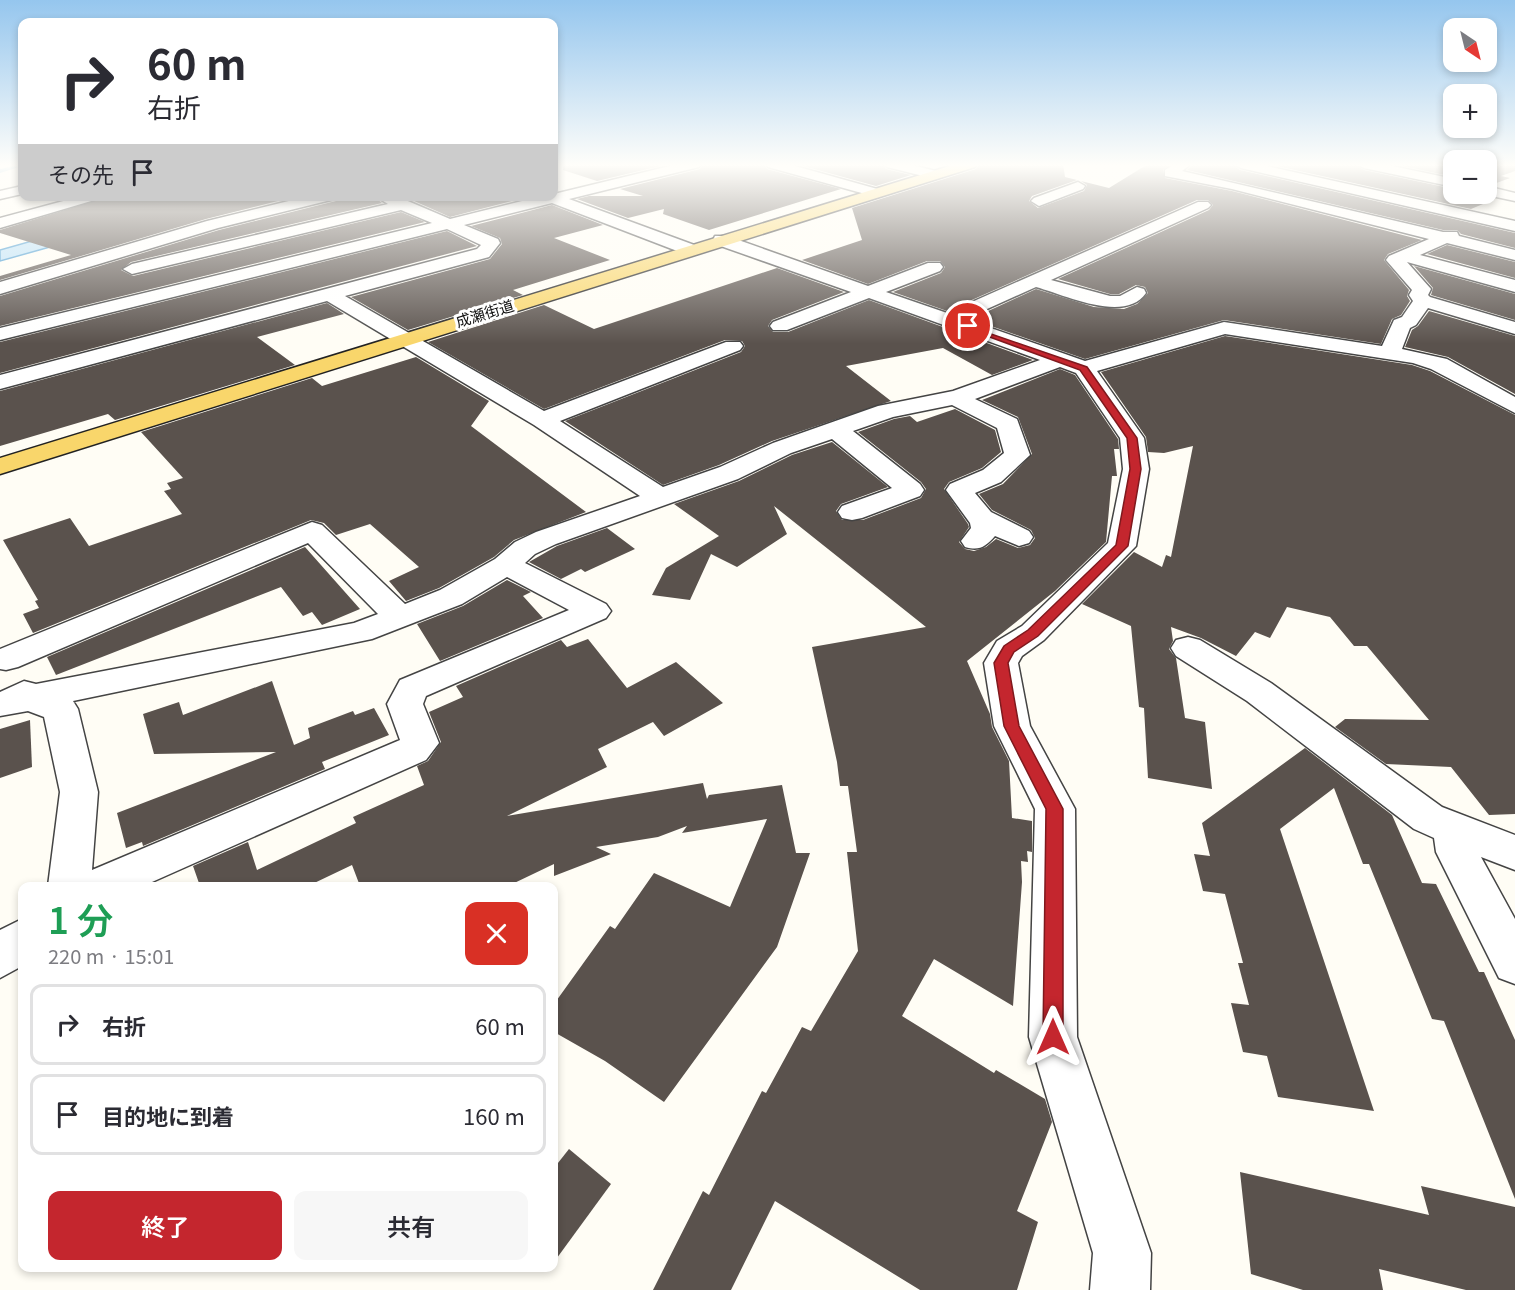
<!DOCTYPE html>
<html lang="ja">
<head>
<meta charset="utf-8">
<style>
	body { margin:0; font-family:Georgia,"Noto Sans JP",serif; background:#f7f7f7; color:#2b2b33; height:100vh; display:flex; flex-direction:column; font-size:22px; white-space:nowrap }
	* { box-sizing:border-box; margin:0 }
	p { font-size:20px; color:#7c7c81 }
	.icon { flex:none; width:33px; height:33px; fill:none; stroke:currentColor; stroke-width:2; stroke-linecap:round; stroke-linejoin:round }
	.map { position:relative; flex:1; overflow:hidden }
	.side { position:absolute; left:18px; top:882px; width:540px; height:390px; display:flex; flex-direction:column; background:#fff; border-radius:12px; box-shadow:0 3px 9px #0003 }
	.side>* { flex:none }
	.banner { position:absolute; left:18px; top:18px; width:540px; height:183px; border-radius:12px; box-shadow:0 3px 9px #0003; background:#fff; color:#2b2b33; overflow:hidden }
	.needle { width:39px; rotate:145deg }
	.fabs { position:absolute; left:1443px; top:18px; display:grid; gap:12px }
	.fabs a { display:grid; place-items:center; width:54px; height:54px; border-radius:12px; background:#fff; box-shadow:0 3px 9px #0003; font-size:30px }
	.pin { position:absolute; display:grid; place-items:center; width:51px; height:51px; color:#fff; margin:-26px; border:3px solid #fff; border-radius:50%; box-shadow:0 2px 6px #0007 }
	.me { position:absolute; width:66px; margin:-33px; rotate:0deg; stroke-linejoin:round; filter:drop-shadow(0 0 4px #0008) }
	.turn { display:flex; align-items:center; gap:21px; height:126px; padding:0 30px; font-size:27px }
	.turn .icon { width:78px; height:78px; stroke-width:2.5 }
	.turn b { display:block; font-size:42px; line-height:51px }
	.then { display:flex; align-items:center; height:57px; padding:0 30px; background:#0003; gap:12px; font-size:22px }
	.round { display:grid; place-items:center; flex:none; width:63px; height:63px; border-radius:12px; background:#f7f7f7 }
	.overview { display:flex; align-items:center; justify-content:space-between; height:102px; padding:0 30px }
	h1 { font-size:36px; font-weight:600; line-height:45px; color:#1e9e55 }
	.action { display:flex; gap:12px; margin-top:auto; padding:12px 30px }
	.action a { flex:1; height:69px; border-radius:12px; background:#c4262e; color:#fff; font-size:24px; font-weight:600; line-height:69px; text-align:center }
	.action a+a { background:#f7f7f7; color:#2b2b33 }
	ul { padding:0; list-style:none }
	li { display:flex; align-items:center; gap:18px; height:81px; margin:0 12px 9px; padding:0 18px; border:3px solid #e1e1e2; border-radius:12px }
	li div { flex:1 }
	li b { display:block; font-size:22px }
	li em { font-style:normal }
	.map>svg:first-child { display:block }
	.water { fill:#b9e0f7; stroke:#3f96cf; stroke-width:1.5 }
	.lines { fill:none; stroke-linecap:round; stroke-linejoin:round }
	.stream { fill:#3f96cf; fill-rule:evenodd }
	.building { fill:#5a524d }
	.minor-casing { stroke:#444; stroke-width:3 }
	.major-casing { stroke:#222; stroke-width:3 }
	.minor { fill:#fff; fill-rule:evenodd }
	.major { fill:#f9d66b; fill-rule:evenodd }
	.route { fill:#c4262e; stroke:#7f191e; stroke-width:1.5 }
	.labels { text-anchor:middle; stroke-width:6; stroke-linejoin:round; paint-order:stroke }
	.far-street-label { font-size:15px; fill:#111; stroke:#fff }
</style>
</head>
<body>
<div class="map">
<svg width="1515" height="1290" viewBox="0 0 1515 1290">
	<rect width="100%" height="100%" fill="#fffdf5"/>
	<path class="water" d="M92,224L57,245L0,261V250Z"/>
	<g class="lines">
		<path class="stream" d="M22,164V166L0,173V169Z"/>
	</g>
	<g class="building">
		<path d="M564,164H669L597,181L563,170Z"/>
		<path d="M703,164H764L767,169L841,189L709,230L663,214L664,209L628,218L577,199L589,196H643L620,189L700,169Z"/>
		<path d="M796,164H883L886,169L911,175L876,186Z"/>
		<path d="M979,164H1063L1065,177L1077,180L1032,196L1029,201L1038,208L1084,191L1087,185L1081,181L1109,188L1148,164H1171L1163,170L1165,178L1232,191L1422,240L1388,254L1384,260L1409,290L1407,296L1410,301L1401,315L1392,319L1381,344L1224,320L1085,359L971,319L1036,289L1094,307L1124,309L1137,304L1148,293L1145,287L1136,285L1119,294H1110L1058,279L1209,210L1213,205L1208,200H1197L947,311L893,292L941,273L945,267L940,261H927L868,284L802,260L862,240L852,208L976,169Z"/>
		<path d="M1193,164H1232L1240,170L1515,233V248L1461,234L1457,230H1443L1187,170Z"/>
		<path d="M1268,164H1355L1364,170L1454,189V194H1480L1495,199L1471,209Z"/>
		<path d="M1393,164H1454V177Z"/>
		<path d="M1486,164H1515V171L1501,176L1510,178L1491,185L1486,184Z"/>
		<path d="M110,196H298L206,219L0,280V276L71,255L0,233V230Z"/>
		<path d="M339,196H373L382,203L131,262L121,270L133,276L401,212L425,222L0,326V296L219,230L336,201Z"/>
		<path d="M403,196H531L450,217Z"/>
		<path d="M552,205L603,225L554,238L610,260L513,290L523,295L408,330L351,297L490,259L502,244L500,238L471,226Z"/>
		<path d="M447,231L477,246L0,373V342Z"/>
		<path d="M1447,245L1515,262V278L1427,254Z"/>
		<path d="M1414,266L1515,294V320L1431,295L1433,288Z"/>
		<path d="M777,268L844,292L772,320L768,326L773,332H788L869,300L1033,360L992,375L943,348L846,366L891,401L772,441L719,465L663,485L565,421L741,352L745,346L742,341L725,340L544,409L428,342L544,305L594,329Z"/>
		<path d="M327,303L344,314L257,337L295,365L115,420L108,414L0,446V391Z"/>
		<path d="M1429,311L1515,336V394L1448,357L1405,347L1412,330L1418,326Z"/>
		<path d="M1225,336L1412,365L1430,371L1515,415V814L1489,815L1451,767L1386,764L1335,727L1345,719L1429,720L1367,646H1354L1330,617L1287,607L1270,638L1255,632L1236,656L1201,638L1171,627L1173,641L1169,649L1176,658L1185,718L1205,722L1212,789L1148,778L1144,708L1139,707L1131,626L1082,604L1134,552L1162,567L1166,555L1171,557L1193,446L1164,453L1148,452L1146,437L1101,372Z"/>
		<path d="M416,357L489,401L471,426L586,512L514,540L494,557L439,588L406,601L389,581L419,567L370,524L336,535L324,523L311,520L33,633L23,614L39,608L35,601L38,600L3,540L70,518L89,546L182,514L164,491L171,489L167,483L183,478L141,432L312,378L322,386Z"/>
		<path d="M1060,369L1075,375L1118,439L1119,449H1114L1117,476H1112L1106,542L1055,591L967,661L990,714L992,727L1009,761L1012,818L1032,821V852L1027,851L1028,862L1021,861L1022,882L1013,1006L934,959L902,1016L994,1073L996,1070L1045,1099L1052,1122L1017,1211L1038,1222L1017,1290H920L775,1201L731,1290H653L703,1191L709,1195L762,1091L766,1093L802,1027L811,1031L858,951L847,852H857L848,786H840L837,762L812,647L926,627L774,506L787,534L737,567L711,554L690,600L652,595L666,568L719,536L674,504L739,481L792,455L832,442L888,487L841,504L836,511L842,520H863L921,498L926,489L921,482L858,432L894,419L910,416L917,422L955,409L995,430L1001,452L982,468L949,482L944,489L968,524L969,527L959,542L965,549L974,551L986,547L996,539L1018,548L1030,545L1035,538L1031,530L992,510L979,494L1003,484L1032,454L1018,417L982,400Z"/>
		<path d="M607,528L635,549L585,572L581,569L561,579L529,562L557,546Z"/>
		<path d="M305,547L360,609L322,625L312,612L303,616L281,587L56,675L47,657Z"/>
		<path d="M507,580L531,592L523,596L543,618L440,661L417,624L463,606Z"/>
		<path d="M588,639L627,688L676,662L723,703L664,736L653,722L598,749L607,767L507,816L703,783L707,799L709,795L782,785L796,853H810L777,947L664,1102L605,1061L554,1032V1004L610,926L615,929L654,873L730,907L767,819L682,833L687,826L658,837L596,847L611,854L554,876V864L508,886H360L352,865L308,886H200L193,866L248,842L257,870L356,823L353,817L424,785L417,766L428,761L441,742L429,712L463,697L456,686L561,640L567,647Z"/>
		<path d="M272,681L294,745L310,738L308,728L353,711L355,715L374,708L389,735L322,762L325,769L143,846L142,842L126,848L117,813L276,752L154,754L143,714L179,702L183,715Z"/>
		<path d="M30,720L32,767L0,778V729Z"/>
		<path d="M1305,748L1392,815L1422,883L1436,884L1479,972H1484L1515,1040V1199L1444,1021L1432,1019L1369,864H1363L1334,788L1280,829L1374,1111L1278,1097L1267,1056L1243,1052L1231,1003L1249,1005L1238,963H1243L1225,894L1203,891L1194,854L1210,856L1202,823Z"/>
		<path d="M569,1149L611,1184L554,1262V1168Z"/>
		<path d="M1240,1172L1429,1215L1421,1186L1515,1207V1290H1466L1379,1269L1383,1290H1303L1251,1274Z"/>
	</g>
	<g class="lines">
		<defs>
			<g id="minor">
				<path d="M678,164H701L699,167L569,199L697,246L700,250L697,254H685L552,203L464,225L498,239L500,243L489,257L345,296L544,411L726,342H740L743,346L740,350L560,421L663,487L720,467L773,443L878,406L953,391L1040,360L869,298L787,330H773L770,326L773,322L851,292L715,244L713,240L715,236H727L868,286L928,263H940L943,267L940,271L886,292L947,313L1198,202H1208L1211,205L1208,208L1051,280L1110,296H1120L1137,287L1144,289L1146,293C1125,324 1065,295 1036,287L965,319L1085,361L1224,322L1382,346L1394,320L1402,317L1413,301L1409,295L1412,290L1386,260L1389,256L1429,239L1232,189L1165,176V170L1175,164H1191L1182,171L1443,232H1457L1459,236L1515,250V260L1447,243L1420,255L1515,280V292L1407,262L1431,289L1428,295L1430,297L1515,322V334L1428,308L1416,325L1410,328L1402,349L1447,359L1515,397V413L1431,369L1413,363L1225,334L1097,371L1144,438L1149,469L1136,546L1044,640L1022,656L1018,663L1030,726L1075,809L1077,1037L1151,1253L1150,1290H1090L1093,1253L1029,1037L1035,809L994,726L984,663L997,641L1022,626L1108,543L1123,469L1120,438L1076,373L1060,367L975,399L1017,419L1030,455L1001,482L975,493L991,512L1029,531L1033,537L1029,543L1019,546L995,536C985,547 980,551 965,547L961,541L971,528L970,523L946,490L950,484L983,470L1004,453L997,428L952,405L893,417L853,431L920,484L924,490L920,496L862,518L852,520L842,518L838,512L842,506L892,488L832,439L791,453L738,479L556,544L535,554L525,563L606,604L611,611L606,618L426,696L423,704L439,743L426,760L143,886H48L60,792L44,717L28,711L0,716V692L24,681L36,684L354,623L378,614L308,543L18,667L6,670L0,669V649L312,522L322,525L405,604L440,590L495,559L515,542L536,532L640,496L534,425L327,301L0,389V375L477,249L481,245L447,229L0,340V328L432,223L401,210L132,274L123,269L132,264L388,204L375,196H396L450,219L542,196H554V194ZM507,577L569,610L400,680L387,704L400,740L92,870L98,792L78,709L73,701L372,639L462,604Z"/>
				<path d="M766,164H788L881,190L883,193L876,197L768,167Z"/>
				<path d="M885,164H908L940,172L942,175L935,179L887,167Z"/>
				<path d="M1234,164H1258L1515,221V231L1241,168Z"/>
				<path d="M1357,164H1383L1454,179V187L1364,168Z"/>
				<path d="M1078,182L1085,186L1083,189L1039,206L1031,201L1034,198Z"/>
				<path d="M22,186V194L0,199V191Z"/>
				<path d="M1486,186L1515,193V201L1482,194H1486Z"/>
				<path d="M82,196H108L0,228V218Z"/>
				<path d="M309,196H337L335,199L218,228L0,294V282L207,221Z"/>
				<path d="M1188,637L1200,640L1271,683L1442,807L1515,835V870L1481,857L1515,919V984L1499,978L1436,852L1434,838L1414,829L1247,701L1176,656L1171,648L1176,640Z"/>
				<path d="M22,919V966L0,978V930Z"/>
			</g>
			<path id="major" d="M956,164H977L975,167L0,474V458Z"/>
		</defs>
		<use href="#minor" class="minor-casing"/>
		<use href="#major" class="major-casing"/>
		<use href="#minor" class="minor"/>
		<use href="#major" class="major"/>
	</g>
	<linearGradient id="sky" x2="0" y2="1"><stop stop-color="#95c6ee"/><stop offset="0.48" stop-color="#fffefa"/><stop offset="1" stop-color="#fffefa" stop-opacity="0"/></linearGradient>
	<rect width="1515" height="344" fill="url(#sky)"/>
	<path class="route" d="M965,325L1087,367L1137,438L1141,469L1128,546L1038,636L1014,652L1008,663L1019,726L1063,809V1037L1060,1044L1053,1047L1046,1044L1043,1037L1046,809L1004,726L994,663L1004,646L1028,630L1116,545L1130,469L1127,438L1080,370L965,328Z"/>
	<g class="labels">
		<g class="far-street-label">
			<text transform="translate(485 314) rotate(-17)" y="5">成瀬街道</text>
		</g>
	</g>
</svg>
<div class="fabs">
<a><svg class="needle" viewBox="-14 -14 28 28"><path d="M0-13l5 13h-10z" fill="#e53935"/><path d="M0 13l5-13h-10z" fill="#7c7c81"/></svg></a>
<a>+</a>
<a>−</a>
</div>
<div class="pin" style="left:968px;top:326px;background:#d93025"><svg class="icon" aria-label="arrive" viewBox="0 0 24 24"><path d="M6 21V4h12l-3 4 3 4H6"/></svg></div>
<svg class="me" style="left:1053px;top:1037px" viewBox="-20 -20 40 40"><path d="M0-17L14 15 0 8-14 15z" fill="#c4262e" stroke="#fff" stroke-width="4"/></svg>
<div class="banner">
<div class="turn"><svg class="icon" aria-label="right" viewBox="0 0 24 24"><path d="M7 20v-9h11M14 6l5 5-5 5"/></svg><div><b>60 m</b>右折</div></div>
<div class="then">その先<svg class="icon" aria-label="arrive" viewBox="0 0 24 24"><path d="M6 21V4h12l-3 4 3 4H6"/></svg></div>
</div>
<section class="side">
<div class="overview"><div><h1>1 分</h1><p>220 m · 15:01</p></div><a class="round" style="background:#d93025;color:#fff"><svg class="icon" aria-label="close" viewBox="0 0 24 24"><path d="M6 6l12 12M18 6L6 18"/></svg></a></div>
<ul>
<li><svg class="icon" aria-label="right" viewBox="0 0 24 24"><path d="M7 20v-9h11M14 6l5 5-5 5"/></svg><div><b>右折</b></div><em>60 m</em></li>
<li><svg class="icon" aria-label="arrive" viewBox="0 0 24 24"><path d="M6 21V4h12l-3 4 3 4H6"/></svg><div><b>目的地に到着</b></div><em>160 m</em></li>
</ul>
<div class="action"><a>終了</a><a>共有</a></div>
</section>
</div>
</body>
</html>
